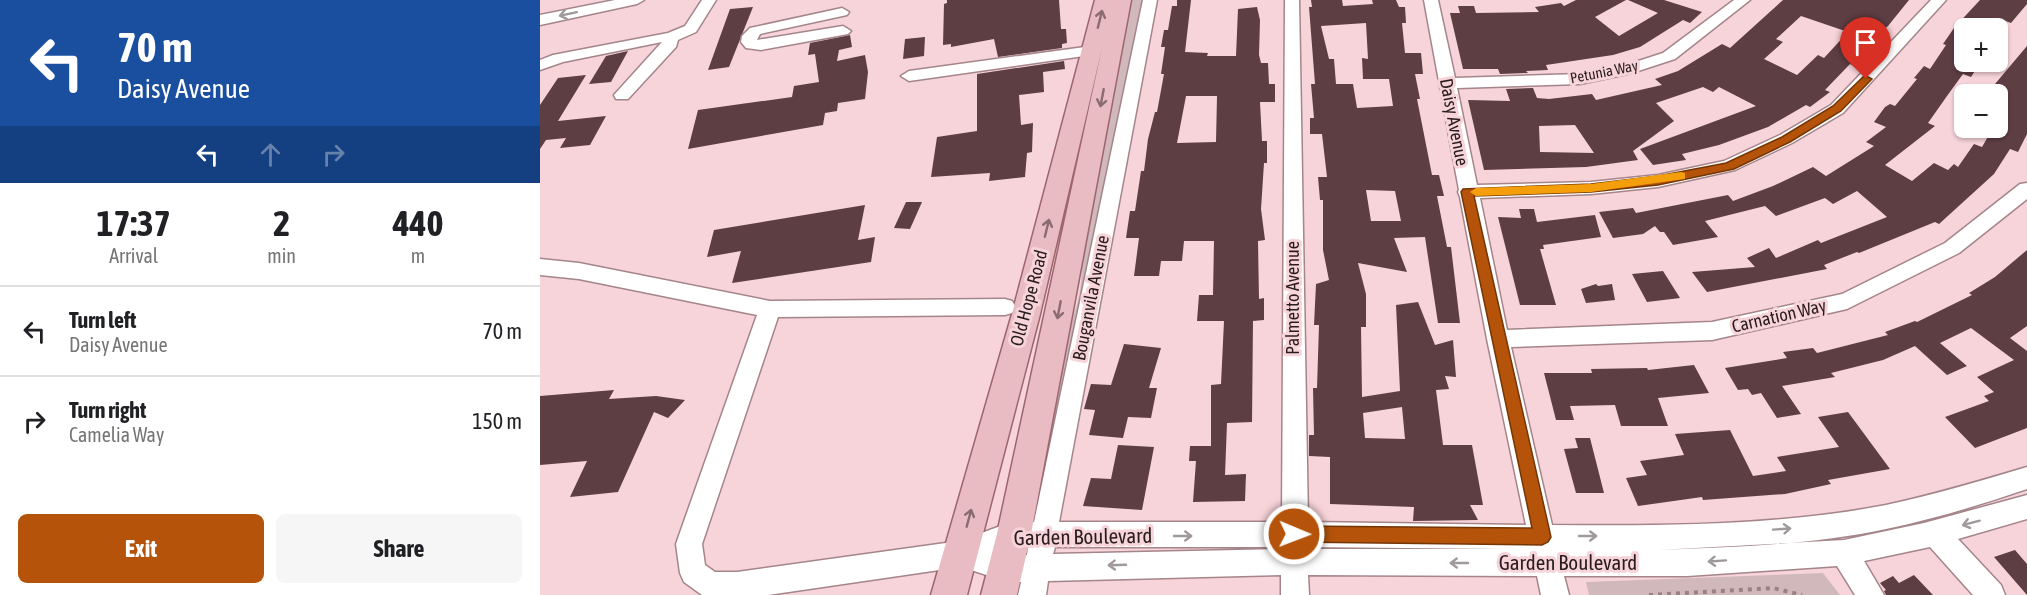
<!DOCTYPE html>
<html lang="en">
<head>
<meta charset="utf-8">
<style>
	body { margin:0; font-family:"Asap Condensed",sans-serif; background:#f6f6f6; color:#202124; height:100vh; display:flex; flex-direction:column; font-size:22px; white-space:nowrap }
	* { box-sizing:border-box; margin:0 }
	p { font-size:20px; color:#757577 }
	.icon { flex:none; width:33px; height:33px; fill:none; stroke:currentColor; stroke-width:2; stroke-linecap:round; stroke-linejoin:round }
	.map { position:relative; flex:1; overflow:hidden }
	.side { display:flex; flex-direction:column; background:#fff; width:540px }
	.side>* { flex:none }
	.guide { background:#1a4fa0; color:#fff; overflow:hidden }
	.fabs { position:absolute; left:1414px; top:18px; display:grid; gap:12px }
	.fabs a { display:grid; place-items:center; width:54px; height:54px; border-radius:9px; background:#fff; box-shadow:0 2px 4px #0004; font-size:30px }
	.pin { position:absolute; display:grid; place-items:center; width:51px; height:51px; color:#fff; margin:-62px -26px; border-radius:50% 50% 50% 0; rotate:-45deg; box-shadow:0 0 6px #0007 }
	.pin .icon { rotate:45deg }
	.me { position:absolute; width:66px; margin:-33px; rotate:91deg; stroke-linejoin:round; filter:drop-shadow(0 0 4px #0008) }
	.turn { display:flex; align-items:center; gap:21px; height:126px; padding:0 18px; font-size:27px }
	.turn .icon { width:78px; height:78px; stroke-width:2.5 }
	.turn b { display:block; font-size:42px; line-height:51px }
	.lanes { display:flex; align-items:center; height:57px; padding:0 18px; background:#0003; justify-content:center; gap:30px; direction:ltr }
	.lanes .off { opacity:.35 }
	.eta { display:flex; justify-content:space-evenly; align-items:center; height:102px; text-align:center }
	.eta b { font-size:36px; font-weight:700; line-height:42px }
	.action { display:flex; gap:12px; margin-top:auto; padding:12px 18px }
	.action a { flex:1; height:69px; border-radius:9px; background:#b45309; color:#fff; font-size:24px; font-weight:700; line-height:69px; text-align:center }
	.action a+a { background:#f6f6f6; color:#202124 }
	ul { padding:0; list-style:none }
	li { display:flex; align-items:center; gap:18px; height:90px; padding:0 18px; border-top:2px solid #e0e0e0 }
	li div { flex:1 }
	li b { display:block; font-size:22px }
	li em { font-style:normal }
	main { display:flex; flex:1; min-height:0 }
	.map>svg:first-child { display:block }
	.green { fill:#d0b8bb }
	.building { fill:#5d3e43; fill-rule:evenodd }
	.lines { fill:none; stroke-linecap:round; stroke-linejoin:round }
	.minor-casing { stroke:#a48589; stroke-width:3 }
	.major-casing { stroke:#9c656f; stroke-width:3 }
	.path { stroke:#9a8185; stroke-width:4; stroke-dasharray:4 5; stroke-linecap:butt }
	.minor { fill:#fff; fill-rule:evenodd }
	.major { fill:#e9bbc3; fill-rule:evenodd }
	.oneway { stroke:#9f999a }
	.oneway2 { stroke:#896c70 }
	.route { fill:#b45309; stroke:#753606; stroke-width:1.5 }
	.slow { fill:#f59e0b }
	.labels { text-anchor:middle; stroke-width:6; stroke-linejoin:round; paint-order:stroke }
	.far-street-label { font-size:15px; fill:#291c1e; stroke:#f7d4d9 }
	.street-label { font-size:18px; fill:#291c1e; stroke:#f7d4d9 }
	.near-street-label { font-size:21px; fill:#291c1e; stroke:#f7d4d9 }
</style>
</head>
<body>
<main>
<section class="side">
<div class="guide">
<div class="turn"><svg class="icon" aria-label="left" viewBox="0 0 24 24"><path d="M17 20v-9H6M10 6l-5 5 5 5"/></svg><div><b>70 m</b>Daisy Avenue</div></div>
<div class="lanes"><svg class="icon" aria-label="left" viewBox="0 0 24 24"><path d="M17 20v-9H6M10 6l-5 5 5 5"/></svg><svg class="icon off" aria-label="ahead" viewBox="0 0 24 24"><path d="M12 20V5M6 11l6-6 6 6"/></svg><svg class="icon off" aria-label="right" viewBox="0 0 24 24"><path d="M7 20v-9h11M14 6l5 5-5 5"/></svg></div>
</div>
<div class="eta">
<div><b>17:37</b><p>Arrival</p></div>
<div><b>2</b><p>min</p></div>
<div><b>440</b><p>m</p></div>
</div>
<ul>
<li><svg class="icon" aria-label="left" viewBox="0 0 24 24"><path d="M17 20v-9H6M10 6l-5 5 5 5"/></svg><div><b>Turn left</b><p>Daisy Avenue</p></div><em>70 m</em></li>
<li><svg class="icon" aria-label="right" viewBox="0 0 24 24"><path d="M7 20v-9h11M14 6l5 5-5 5"/></svg><div><b>Turn right</b><p>Camelia Way</p></div><em>150 m</em></li>
</ul>
<div class="action"><a>Exit</a><a>Share</a></div>
</section>
<div class="map">
<svg width="1487" height="595" viewBox="0 0 1487 595">
	<rect width="100%" height="100%" fill="#f7d4d9"/>
	<g class="green">
		<path d="M592,0H603L498,515H492L521,337C543,308 543,275 541,240Z"/>
		<path d="M1283,573L1300,595H1049L1046,582Z"/>
	</g>
	<g class="building">
		<path d="M407,0H519L521,29H526L527,43L522,44V48L458,57L454,39L411,47V44L403,45L404,4L407,3Z"/>
		<path d="M637,0H651L645,52L668,53L667,56H696L698,9L717,7L720,20L719,55L721,63H728L729,84H735V102H720L722,141H727V163H724L721,209L725,240L718,241L719,299L724,298V320L713,321L712,422L687,423L685,475L706,474L705,501L653,502L656,461H649L650,446H671V385L681,384L684,321H657L659,295H673L674,241H644L642,261H621L619,276H594L599,238H586L590,211H595L601,171H604L608,139L615,112H617L624,74H621L625,47H621L624,30H628L632,6H637ZM646,96H677L676,142L637,143Z"/>
		<path d="M771,0H802L803,6L833,4L832,0H856L859,7H865L866,23H862L865,53H881L883,74H875L880,99H877L892,175H899L904,196H897L907,247H911L920,323H898L885,237L854,238L867,272L818,263L826,294V327H821L822,397L860,391L856,305L878,302L895,345L913,340L916,377L905,376L909,389L896,390L903,445H932L943,505H930L938,520L873,521L874,507L790,504V457L769,456V435H774L773,388H777L779,325H774L776,284L789,280L783,250V200H780L778,177H787L782,134H770V118H774L771,84H775L769,7H772ZM826,23L828,59L822,58L823,79H849L853,106L817,108L813,84H796L794,59H789L781,26ZM826,190L855,191L861,221H831ZM862,407L865,439L825,438L823,413Z"/>
		<path d="M1036,0H1086L1055,17L1079,36L1118,13L1088,0H1124L1162,12L1150,23L1143,20L1100,47L1073,55L1006,65L1008,70L986,71L988,73L960,74L958,69H923L910,13H920L918,6H934L936,13L999,12L995,7L1021,3L1024,6Z"/>
		<path d="M1243,0H1369L1348,26L1317,50L1326,54L1314,66L1310,64L1285,90L1290,92L1270,107L1266,105L1228,127L1179,145L1142,154L1146,160L1113,165L1100,149L1216,106L1179,87L1173,92L1163,87L1116,103L1134,121L1093,151L1098,160L1046,167L944,170L928,100L970,101L966,89L993,88L997,98L1009,99L1052,94L1056,100L1122,85L1115,79L1138,71L1182,44L1190,48ZM1261,16L1308,32L1284,58L1278,55L1257,75L1224,59L1243,42L1236,39ZM1035,125L1054,153L1000,152L999,126Z"/>
		<path d="M1440,0H1487V4L1471,23L1460,19L1452,28H1425V62L1440,63L1431,77L1423,74L1407,96L1388,123L1395,126L1345,165L1372,181L1394,163L1408,170L1414,164L1418,167L1434,144L1442,147L1453,128H1458V114L1467,89L1455,84L1487,46V134L1478,152L1470,149L1454,174L1399,224L1395,222L1319,253L1317,252L1284,265L1287,269L1167,292L1152,272L1215,267L1207,258L1229,248L1236,258L1278,240L1281,243L1347,217L1317,191L1293,204L1285,198L1236,216L1225,206L1165,221L1178,237L1133,245L1124,232H1120L1115,226L1103,234L1073,238L1059,212L1093,208L1096,213L1188,195L1193,201L1233,186L1273,167L1286,176L1334,146L1326,142L1346,127L1334,122L1345,107L1350,104L1355,106L1377,79L1374,78L1384,66L1390,69L1406,45L1403,44L1414,28Z"/>
		<path d="M213,7L189,67L168,70L190,9Z"/>
		<path d="M310,35L312,47L299,50L297,61L325,55L328,72L325,99L298,103L297,111L285,113L283,125L148,149L158,110L252,97L254,86L279,82L275,54L268,55L270,43Z"/>
		<path d="M385,37L384,56L363,59L365,39Z"/>
		<path d="M88,51L71,82L49,84L66,56Z"/>
		<path d="M524,61L525,69L503,72L504,92L479,95L481,125L493,123L492,152L487,153L485,177L449,181L450,173L391,177L397,137L437,131V74Z"/>
		<path d="M46,75L18,121L66,116L50,145L20,148L26,138L6,140L0,149V105L18,78Z"/>
		<path d="M366,202H382L370,229L354,228Z"/>
		<path d="M325,205L318,240L335,237L331,262L192,283L201,251L167,257L174,230Z"/>
		<path d="M979,209H994L997,222L1055,215L1061,237L1003,245L1004,249H1000L1016,305H980L958,217L981,218Z"/>
		<path d="M1487,250V326L1470,338L1487,351V428L1435,448L1405,417L1449,401L1444,396L1454,392L1437,377L1474,360L1431,328L1400,343L1427,366L1407,375L1375,346L1343,360L1291,373L1295,377L1242,386L1261,414L1237,418L1221,393L1212,395L1208,389L1198,390L1185,368L1247,358L1243,352L1273,348L1277,353L1348,335L1345,332L1375,321L1377,322L1432,295L1429,293L1455,277Z"/>
		<path d="M1123,271L1140,298L1107,302L1092,274Z"/>
		<path d="M1056,284L1058,286L1072,284L1075,300L1046,303L1041,289Z"/>
		<path d="M584,344L621,348L609,388H617L611,418L588,417L583,438L549,435L555,410L544,409L551,384L571,385Z"/>
		<path d="M1154,365L1169,393L1118,398L1128,426H1081L1075,405L1030,406L1034,420H1016L1004,373H1052L1051,369L1107,368L1108,370Z"/>
		<path d="M74,390L69,399L116,396L145,400L128,418L114,412L78,492L30,497L47,461L0,465V396Z"/>
		<path d="M1308,412L1350,469L1288,480L1291,484L1245,494L1163,500L1162,497L1098,506L1086,478L1107,475L1100,461L1144,455L1135,434L1190,430L1213,476L1246,471L1237,457L1299,447L1278,417Z"/>
		<path d="M1035,438H1050L1064,493H1036L1024,449L1038,448Z"/>
		<path d="M578,445L614,447L602,510L543,506L551,478L571,479Z"/>
		<path d="M1475,550L1487,564V595L1454,557Z"/>
		<path d="M1374,575L1393,595H1346L1344,591L1346,590L1340,583L1353,576L1359,583Z"/>
	</g>
	<g class="lines">
		<defs>
			<g id="minor">
				<path d="M75,0H104L97,4L0,25V15Z"/>
				<path d="M162,0H176L156,32L138,40L136,47L88,99H76L74,95L122,42L23,62L0,70V60L13,55L128,33L145,26Z"/>
				<path d="M603,0H617L519,522H742L745,0H759L768,522L986,525L947,339L920,197L918,192L919,190L884,0H898L915,78L1040,74L1083,66L1123,53L1194,0H1210L1135,59L1092,73L1040,84L917,88L937,185L1051,182L1118,175L1184,161L1240,135L1291,105L1391,0H1406L1303,113L1252,143L1195,170L1118,187L1051,194L940,198L967,330L1172,322L1302,294L1405,243L1480,184L1487,183V199L1419,253L1307,309L1172,340L971,347L1012,525C1123,526 1237,526 1346,505C1394,495 1440,481 1487,467V489C1440,505 1394,519 1346,529C1271,545 1194,547 1118,550L1304,540L1384,523L1487,495V519L1418,539L1461,585L1465,595H1433L1390,547L1324,561L1344,595H1315L1297,566L1147,576H1024L1029,595H1001L997,576L768,575L769,595H741V575L508,581L506,595H478L481,582C460,582 441,572 420,567L228,595H162L144,582L140,573L136,544L217,315L39,279L0,275V259L39,263L230,301L465,299L472,301L476,307L472,313L465,315L238,317L162,544L165,565L175,572H197L420,541L474,521L494,522ZM474,547H488L487,555L467,556L459,552ZM515,547H742V549L513,554ZM768,547L963,549H768Z"/>
				<path d="M302,8L309,12L307,15L220,34L217,40L303,26L311,31L308,34L221,50L206,48L201,42L202,36L210,28Z"/>
				<path d="M552,46L560,51L558,54L369,81L361,76L369,71Z"/>
			</g>
			<path id="major" d="M555,0H591L491,534L477,595H441L457,534L562,48L500,314L427,595H391L472,314Z"/>
		</defs>
		<use href="#minor" class="minor-casing"/>
		<use href="#major" class="major-casing"/>
		<path class="path" d="M1109,595L1233,588L1262,595"/>
		<use href="#minor" class="minor"/>
		<use href="#major" class="major"/>
	</g>
	<defs><path id="oneway-shaft" d="M-6 0H5M1.5-3L5.5 0L1.5 3" fill="none" stroke-width="1.6" stroke-linecap="round" stroke-linejoin="round" transform="scale(1.5)"/></defs>
	<g class="oneway">
		<use href="#oneway-shaft" transform="translate(28 14) rotate(168)"/>
		<use href="#oneway-shaft" transform="translate(1431 523) rotate(165)"/>
		<use href="#oneway-shaft" transform="translate(1242 529) rotate(-4)"/>
		<use href="#oneway-shaft" transform="translate(643 536)"/>
		<use href="#oneway-shaft" transform="translate(1048 536)"/>
		<use href="#oneway-shaft" transform="translate(1177 561) rotate(176)"/>
		<use href="#oneway-shaft" transform="translate(919 563) rotate(180)"/>
		<use href="#oneway-shaft" transform="translate(577 565) rotate(178)"/>
	</g>
	<g class="oneway2">
		<use href="#oneway-shaft" transform="translate(560 19) rotate(-76)"/>
		<use href="#oneway-shaft" transform="translate(562 98) rotate(101)"/>
		<use href="#oneway-shaft" transform="translate(507 228) rotate(-76)"/>
		<use href="#oneway-shaft" transform="translate(519 310) rotate(101)"/>
		<use href="#oneway-shaft" transform="translate(429 518) rotate(-75)"/>
	</g>
	<path class="route" d="M1326,76L1332,79L1330,81L1301,111L1250,142L1194,169L1118,185L1051,192L934,196L1011,537L1008,542L1002,545L754,542L748,540L745,534L748,528L754,526L992,528L921,192L923,189L1051,184L1118,176L1186,163L1242,137L1293,106L1323,77Z"/>
	<path class="slow" d="M1141,172L1145,173V179L1051,192L936,196L930,192L936,188L1051,184Z"/>
	<g class="labels">
		<g class="far-street-label">
			<text transform="translate(1064 72) rotate(-11)" y="5">Petunia Way</text>
		</g>
		<g class="street-label">
			<text transform="translate(914 122) rotate(79)" y="6">Daisy Avenue</text>
			<text transform="translate(489 298) rotate(-75)" y="6">Old Hope Road</text>
			<text transform="translate(551 298) rotate(-79)" y="6">Bouganvila Avenue</text>
			<text transform="translate(753 298) rotate(-90)" y="6">Palmetto Avenue</text>
			<text transform="translate(1239 316) rotate(-13)" y="6">Carnation Way</text>
		</g>
		<g class="near-street-label">
			<text transform="translate(543 537) rotate(-1)" y="7">Garden Boulevard</text>
			<text x="1028" y="570">Garden Boulevard</text>
		</g>
	</g>
</svg>
<div class="fabs">
<a>+</a>
<a>−</a>
</div>
<div class="pin" style="left:1326px;top:79px;background:#d93025"><svg class="icon" aria-label="arrive" viewBox="0 0 24 24"><path d="M6 21V4h12l-3 4 3 4H6"/></svg></div>
<svg class="me" style="left:754px;top:534px" viewBox="-20 -20 40 40"><circle r="17" fill="#b45309" stroke="#fff" stroke-width="3"/><path d="M0-11L8 9 0 5-8 9z" fill="#fff"/></svg>
</div>
</main>
</body>
</html>
